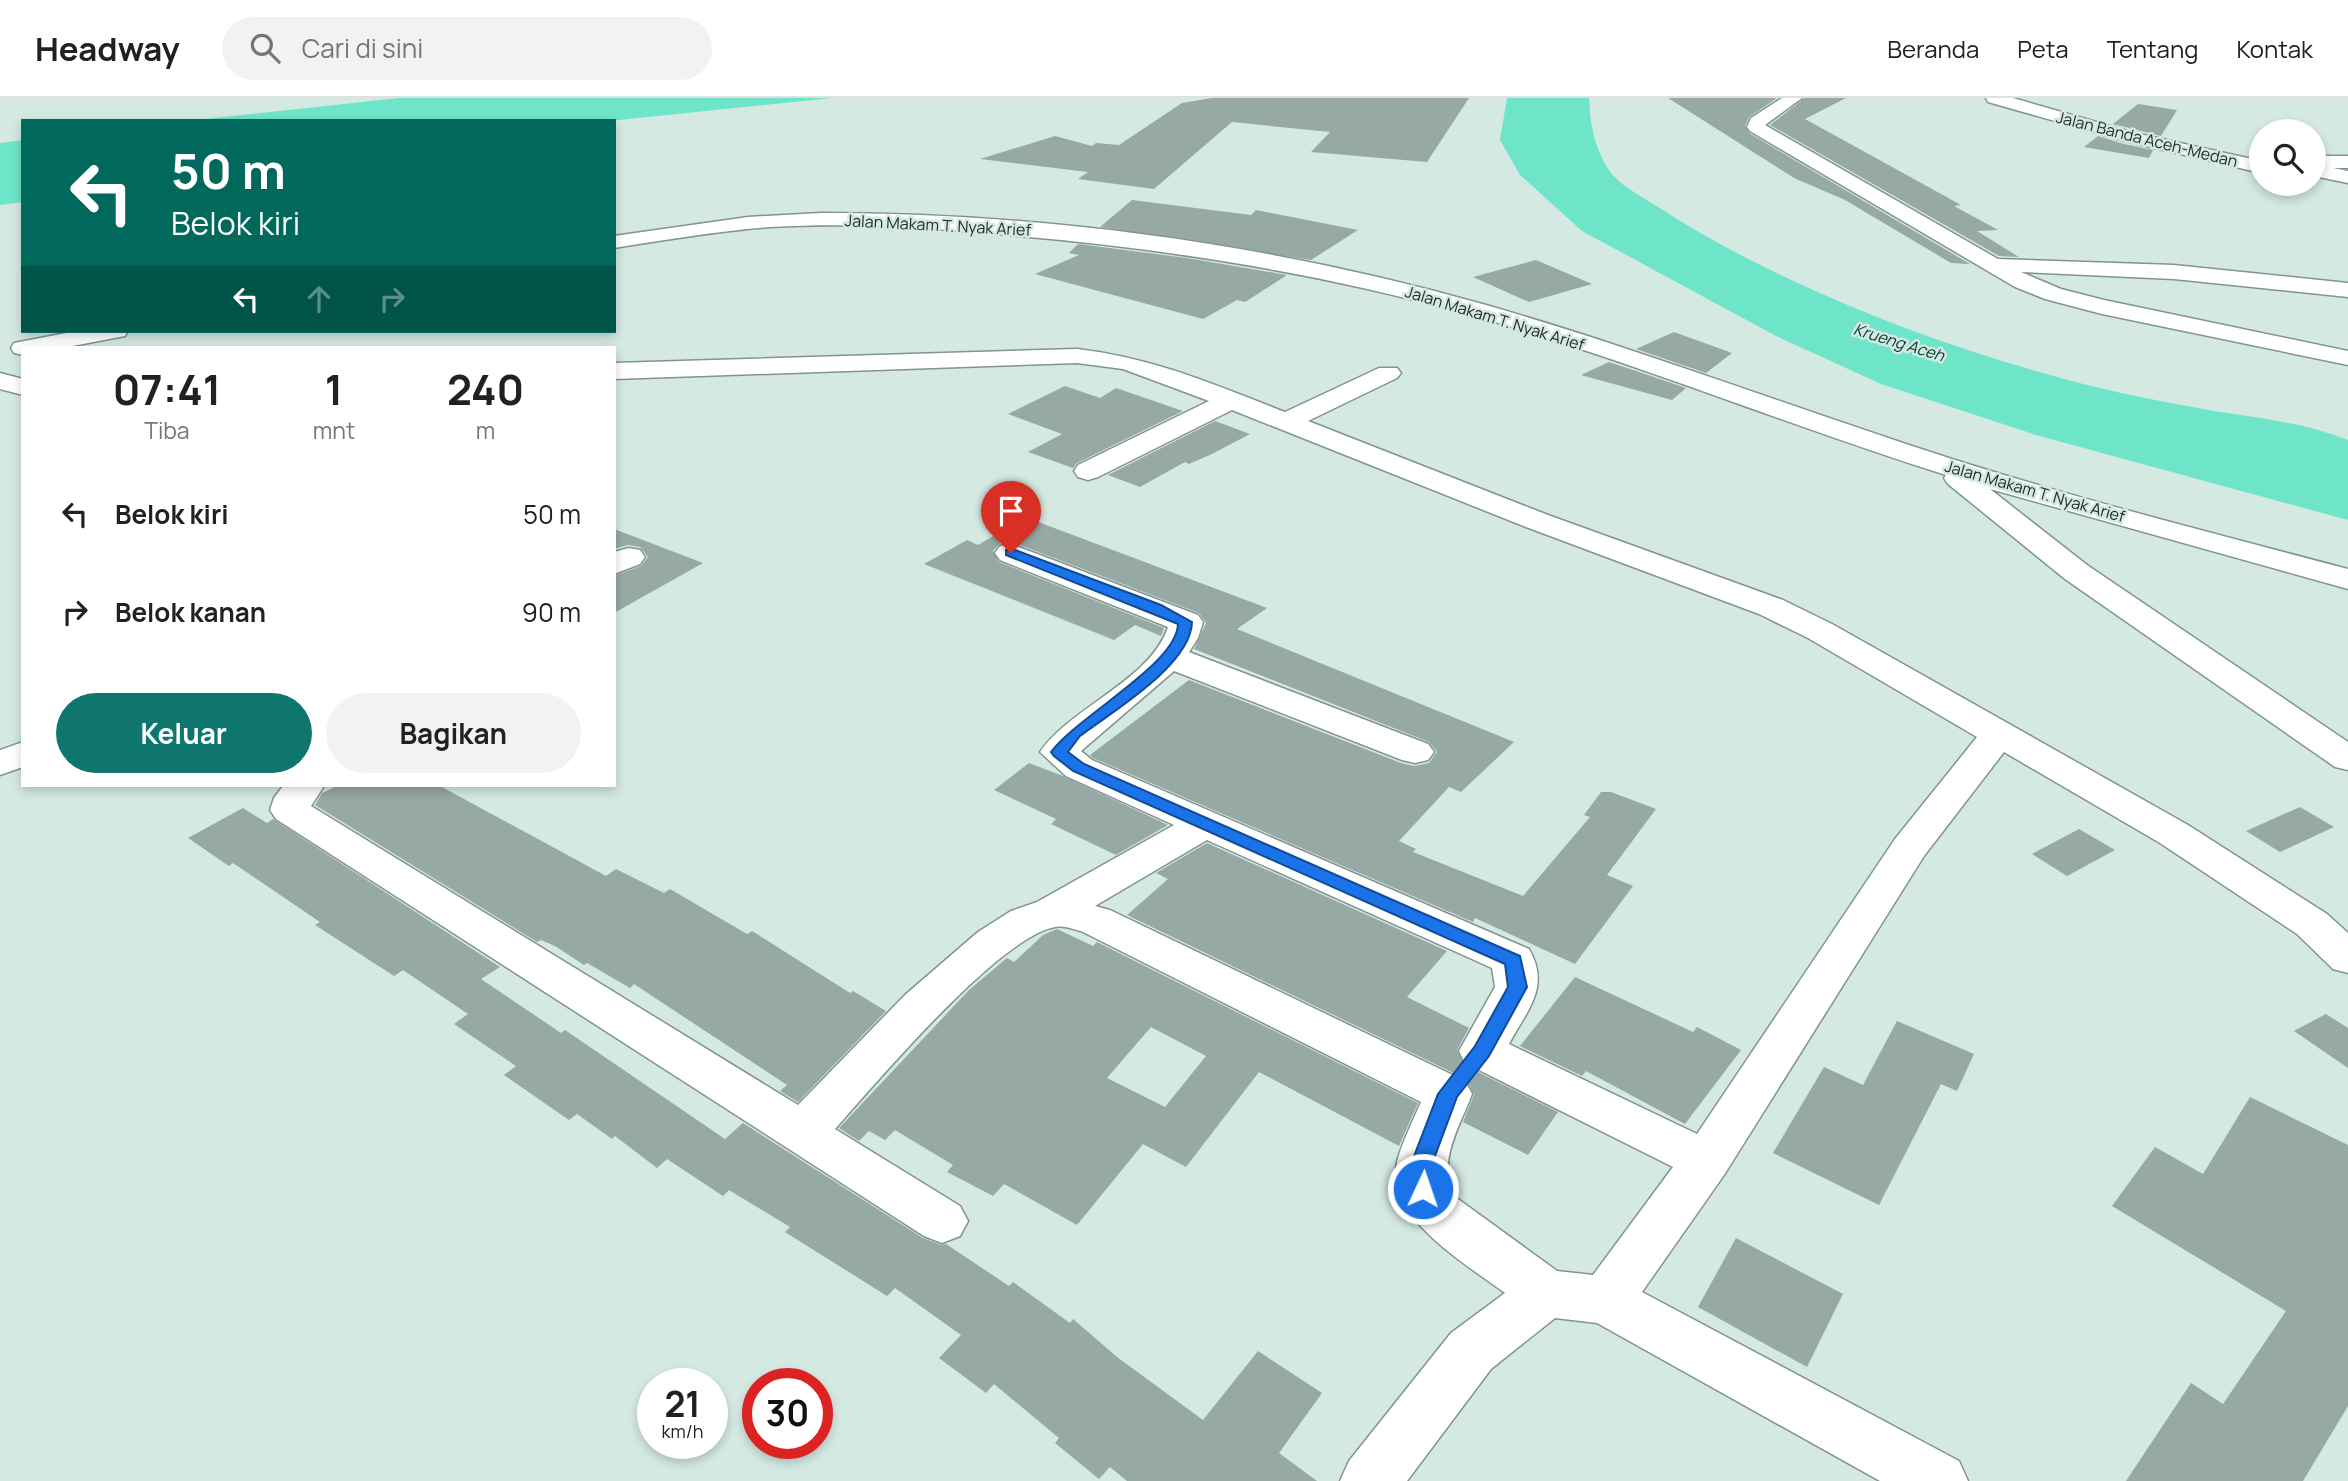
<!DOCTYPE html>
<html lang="id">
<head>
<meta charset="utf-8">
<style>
	body { margin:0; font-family:Manrope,sans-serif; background:#f2f2f2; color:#202124; height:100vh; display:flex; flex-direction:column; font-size:26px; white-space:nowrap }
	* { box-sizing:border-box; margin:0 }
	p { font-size:23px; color:#757577 }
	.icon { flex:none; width:38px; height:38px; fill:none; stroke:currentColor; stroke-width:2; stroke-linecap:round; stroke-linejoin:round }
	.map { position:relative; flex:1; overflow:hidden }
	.sheet { position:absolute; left:21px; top:248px; width:595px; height:441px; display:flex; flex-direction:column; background:#fff; border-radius:0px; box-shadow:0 4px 10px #0003 }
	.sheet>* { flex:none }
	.hud { position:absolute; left:21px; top:21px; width:595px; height:214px; border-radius:0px; box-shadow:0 4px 10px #0003; background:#00695c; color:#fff; overflow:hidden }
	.tools { position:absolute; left:2249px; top:21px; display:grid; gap:14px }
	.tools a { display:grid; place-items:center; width:77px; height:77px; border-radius:50%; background:#fff; box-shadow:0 4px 10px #0003; font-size:35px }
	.speed { position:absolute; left:637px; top:1270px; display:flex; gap:14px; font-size:35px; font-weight:700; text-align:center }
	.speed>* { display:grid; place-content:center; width:91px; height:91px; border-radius:50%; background:#fff; box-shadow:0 4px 10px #0003; line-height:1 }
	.speed small { font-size:18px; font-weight:400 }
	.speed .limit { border:10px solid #d22; background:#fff; color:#111 }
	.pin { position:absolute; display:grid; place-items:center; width:60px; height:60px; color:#fff; margin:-72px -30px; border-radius:50% 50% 50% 0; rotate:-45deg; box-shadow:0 0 7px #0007 }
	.pin .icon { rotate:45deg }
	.me { position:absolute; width:77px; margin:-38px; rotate:3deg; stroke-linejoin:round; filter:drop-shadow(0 0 5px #0008) }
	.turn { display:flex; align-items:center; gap:24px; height:147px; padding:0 35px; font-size:32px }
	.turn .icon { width:91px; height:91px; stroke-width:2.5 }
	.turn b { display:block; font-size:49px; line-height:60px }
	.lanes { display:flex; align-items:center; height:66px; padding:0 35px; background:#0003; justify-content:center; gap:35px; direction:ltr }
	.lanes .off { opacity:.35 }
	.eta { display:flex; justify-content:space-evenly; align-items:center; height:119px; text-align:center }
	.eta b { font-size:42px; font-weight:700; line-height:49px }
	.button { display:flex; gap:14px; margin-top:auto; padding:14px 35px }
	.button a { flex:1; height:80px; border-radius:42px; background:#0f766e; color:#fff; font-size:28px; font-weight:700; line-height:80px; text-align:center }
	.button a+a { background:#f2f2f2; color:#202124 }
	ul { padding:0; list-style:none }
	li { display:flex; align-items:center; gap:21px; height:98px; padding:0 35px }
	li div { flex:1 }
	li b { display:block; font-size:26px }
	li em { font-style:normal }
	header { display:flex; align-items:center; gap:42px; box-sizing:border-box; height:98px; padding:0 35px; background:#fff; border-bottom:2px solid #e0e0e0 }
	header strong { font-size:33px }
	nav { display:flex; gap:38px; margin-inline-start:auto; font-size:24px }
	.search { width:490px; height:63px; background:#f2f2f2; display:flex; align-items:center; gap:18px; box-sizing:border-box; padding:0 24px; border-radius:38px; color:#757577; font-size:26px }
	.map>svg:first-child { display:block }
	.water { fill:#6ee5c9 }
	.building { fill:#96a9a4; fill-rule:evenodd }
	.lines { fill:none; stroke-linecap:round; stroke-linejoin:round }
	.minor-casing { stroke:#81948f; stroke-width:3 }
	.highway-casing { stroke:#81948f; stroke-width:3 }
	.minor { fill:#fff; fill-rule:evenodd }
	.highway { fill:#fff; fill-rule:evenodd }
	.route { fill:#1a73e8; stroke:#114b97; stroke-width:2 }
	.labels { text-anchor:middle; stroke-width:5; stroke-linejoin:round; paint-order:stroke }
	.far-street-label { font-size:16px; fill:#252d2a; stroke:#d4e9e2 }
	.far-water-label { font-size:16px; font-style:italic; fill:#00392f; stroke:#d4e9e2 }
</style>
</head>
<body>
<header>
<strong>Headway</strong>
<div class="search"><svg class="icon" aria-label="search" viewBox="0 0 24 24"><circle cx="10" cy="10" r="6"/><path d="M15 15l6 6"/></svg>Cari di sini</div>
<nav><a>Beranda</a><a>Peta</a><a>Tentang</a><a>Kontak</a></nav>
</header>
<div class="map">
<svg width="2348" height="1383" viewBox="0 0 2348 1383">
	<rect width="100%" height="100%" fill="#d4e9e2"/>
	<g class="water">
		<path d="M399,0H833L609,23H187Z"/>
		<path d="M1507,0H1589C1590,26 1594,48 1608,71C1618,87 1643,99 1658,109C1777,186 1932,246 2068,282C2116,295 2165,304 2214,313C2259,320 2305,325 2348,342V422L2036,337L1881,286L1776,238L1582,133L1520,77L1500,42Z"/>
		<path d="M23,42V104L0,107V45Z"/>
	</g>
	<g class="building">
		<path d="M1212,0H1469L1427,64L1311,54L1330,34L1232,24L1154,91L1078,81L1088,74L980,61L1055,38L1092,48L1096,45L1119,47L1182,5Z"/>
		<path d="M1668,0H1777L1749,19L1745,28L1749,35L1970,166L1951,165L1845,102L1794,80Z"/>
		<path d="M1805,0H1846L1805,21L1961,107L1954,108L1998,132L1977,133L2019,159L1999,158L1770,27Z"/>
		<path d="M2138,6L2177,12L2161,38L2113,26Z"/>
		<path d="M2098,38L2124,46L2153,52L2149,60L2084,49Z"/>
		<path d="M1132,102L1251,117L1256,112L1358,132L1311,162L1100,129Z"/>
		<path d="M1078,146L1187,160L1287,177L1245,204L1237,202L1203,221L1035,176L1079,157L1069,155Z"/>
		<path d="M1536,162L1592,186L1529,204L1473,179Z"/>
		<path d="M1674,234L1732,255L1706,275L1636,251Z"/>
		<path d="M1609,264L1645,276L1686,290L1672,302L1581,277Z"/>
		<path d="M1065,288L1100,300L1116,290L1183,313L1077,365L1073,370L1028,354L1062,336L1008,316Z"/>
		<path d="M1215,323L1250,336L1212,356L1189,366L1185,364L1140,389L1108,377Z"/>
		<path d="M1025,419L1267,510L1237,531L1514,644L1461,694L1449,689L1399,743L1416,751L1413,754L1523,798L1590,719L1584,717L1601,694H1611L1656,711L1607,777L1633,788L1575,866L1475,820L1473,824L1093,660L1090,657L1189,582L1401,665L1414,668L1429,665L1437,654L1429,644L1194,551L1206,525L1199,515L1012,444L1000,445L993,453L999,464L1164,530L1161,538L1135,527L1114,542L924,466L967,442L978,447Z"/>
		<path d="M614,431L703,465L614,515V478L641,468L648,459L640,449L628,447L614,451Z"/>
		<path d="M1029,665L1063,678L1168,727L1116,757L1051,726L1056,721L994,692Z"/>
		<path d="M337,688H440L606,778L616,771L664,795L670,791L747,836L752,833L850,895L853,893L886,913L798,1004L780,993L787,987L634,886L630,890L587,865L584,867L555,848L541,842L537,844L315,707L322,695Z"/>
		<path d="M2300,709L2334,729L2280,754L2246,733Z"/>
		<path d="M243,710L267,725L273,721L500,869L481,881L561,935L565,932L725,1041L743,1025L923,1140L941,1147L946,1146L1009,1188L1013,1184L1070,1225L1073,1221L1117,1259L1203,1322L1258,1253L1322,1295L1279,1355L1317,1383H1127L1110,1369L1099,1381L1055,1345L1059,1340L994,1286L986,1295L939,1260L961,1237L895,1190L887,1198L785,1134L790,1129L729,1092L723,1098L667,1061L657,1070L615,1038L612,1041L577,1016L569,1022L504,977L516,968L454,926L468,916L403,872L394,878L315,827L320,824L233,765L229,768L188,740Z"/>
		<path d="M2079,731L2115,752L2067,778L2032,756Z"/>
		<path d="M1207,745L1447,853L1407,899L1469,930L1457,952L1464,967L1558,1014L1528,1057L1463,1024L1474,997L1466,981L1127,817L1168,781L1156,775Z"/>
		<path d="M1057,831L1093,848L1097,844L1418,1005L1399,1048L1259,974L1186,1069L1143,1046L1077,1127L1004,1086L993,1098L947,1074L953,1067L895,1032L885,1042L869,1033L859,1043L839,1030L969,892L1007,860L1014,864L1043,837ZM1151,929L1206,958L1165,1009L1107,980Z"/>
		<path d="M1575,879L1693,934L1697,929L1741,952L1685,1026L1586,973L1582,978L1520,948Z"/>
		<path d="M2326,916L2348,930V970L2294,933Z"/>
		<path d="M1897,923L1974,956L1957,993L1941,986L1879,1107L1773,1055L1824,969L1863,987Z"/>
		<path d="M2250,999L2348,1047V1308L2303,1383H2126L2191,1285L2223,1306L2286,1213L2112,1108L2155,1049L2203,1076Z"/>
		<path d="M1736,1140L1843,1196L1807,1269L1698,1209Z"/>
	</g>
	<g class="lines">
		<defs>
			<g id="minor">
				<path d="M1782,0H1802L1765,27L1998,161L2174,167L2348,185V199L2174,181L2021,174L2061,191L2104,202L2348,253V267L2102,216L2045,201L2015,189L1750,33L1747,29L1751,20Z"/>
				<rect x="2314" y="58" width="34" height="12"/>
				<path d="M821,115C1044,115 1272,146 1486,207C1643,252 1796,311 1952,361C2082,402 2216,436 2348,471V491L1990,391L2087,467L2348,644V672L2335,669L2065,481L1948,386L1944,380L1946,377C1784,326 1627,261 1464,215C1318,175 1169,151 1018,138C936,130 853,124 771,129C718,133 666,142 614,150V138L748,119Z"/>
				<path d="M77,233H128L125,238L62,250H23V257L14,255L11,250L14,245Z"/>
				<path d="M1077,251C1154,260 1213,286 1285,314L1379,270H1397L1401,275L1397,280L1308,323L1548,417L1783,502L1832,526L2188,727L2327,816L2348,835V875L2333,871L2297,836L2160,745L2004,654L1924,758L1724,1077L1642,1194L1959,1363L1968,1383H1880L1597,1225L1555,1220L1491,1271L1407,1383H1340L1349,1363L1451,1235L1505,1195C1469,1168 1383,1118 1397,1064C1402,1044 1413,1023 1421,1004L1081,833C1073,831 1063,827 1055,829C999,839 876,985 835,1031L960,1108L968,1123L960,1138L942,1145L924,1138L276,721L270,712L274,700L283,688H324L311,708L798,1007L905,897L978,834L1011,813L1037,804L1174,727L1066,678L1040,654C1072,608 1151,582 1168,529L1000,462L995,455L1000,448L1011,446L1198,517L1203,524L1198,540L1189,554L1428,646L1434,654L1428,662L1415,665L1402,662L1174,573L1081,653L1092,662L1529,851C1551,889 1527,912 1509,946L1697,1036L1895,741L1977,639L1808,540L1759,516L1526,429L1232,312L1098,379L1088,382L1078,379L1074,373L1078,367L1209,303L1123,271L1077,265L614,281V265ZM1207,742L1492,870L1495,889L1459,953L1465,965L1673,1069L1593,1177L1557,1173L1458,1101C1434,1067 1459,1031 1472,996L1465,983L1110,812L1095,808Z"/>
				<path d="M0,275L23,281V297L0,291Z"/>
				<path d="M629,450L640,452L645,459L640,466L614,476V454Z"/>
				<path d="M23,644V669L0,677V652Z"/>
			</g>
			<g id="highway">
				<path d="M1986,0H2013L2135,35L2261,63V75L2125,43L1988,4Z"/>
				<path d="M2314,66L2348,73V85L2314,78Z"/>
			</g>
		</defs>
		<use href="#minor" class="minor-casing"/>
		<use href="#highway" class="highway-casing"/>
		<use href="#minor" class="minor"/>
		<use href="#highway" class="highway"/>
	</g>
	<path class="route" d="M1006,452H1015L1161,507L1192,524C1191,567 1113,613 1080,638L1068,654L1084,666L1520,858L1527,889L1489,958L1457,999L1432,1066L1434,1091L1431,1097L1423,1100L1416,1097L1411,1066L1438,996L1475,948L1508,889L1505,866L1073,673L1054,658L1051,654C1079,617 1177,566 1178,526L1006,457Z"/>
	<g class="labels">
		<g class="far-street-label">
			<text transform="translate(2147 41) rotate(14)" y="6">Jalan Banda Aceh-Medan</text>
			<text transform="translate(938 127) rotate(3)" y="6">Jalan Makam T. Nyak Arief</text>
			<text transform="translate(1495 220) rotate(17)" y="6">Jalan Makam T. Nyak Arief</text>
			<text transform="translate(2035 393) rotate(16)" y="6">Jalan Makam T. Nyak Arief</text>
		</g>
		<g class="far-water-label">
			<text transform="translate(1899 244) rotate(17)" y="6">Krueng Aceh</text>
		</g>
	</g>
</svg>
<div class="tools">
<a><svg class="icon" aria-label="search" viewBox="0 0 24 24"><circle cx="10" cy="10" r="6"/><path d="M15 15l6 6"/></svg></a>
</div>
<div class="speed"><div>21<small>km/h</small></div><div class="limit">30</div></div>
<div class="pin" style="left:1011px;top:455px;background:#d93025"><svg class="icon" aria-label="arrive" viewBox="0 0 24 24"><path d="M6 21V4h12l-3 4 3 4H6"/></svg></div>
<svg class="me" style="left:1423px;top:1091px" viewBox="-20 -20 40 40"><circle r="17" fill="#1a73e8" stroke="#fff" stroke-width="3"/><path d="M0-11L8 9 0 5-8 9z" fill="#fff"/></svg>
<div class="hud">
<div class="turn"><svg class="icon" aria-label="left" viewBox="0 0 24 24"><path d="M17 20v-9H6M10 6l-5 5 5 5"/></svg><div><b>50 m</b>Belok kiri</div></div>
<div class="lanes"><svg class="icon" aria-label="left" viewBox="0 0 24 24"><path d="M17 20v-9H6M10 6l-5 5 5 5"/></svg><svg class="icon off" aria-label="ahead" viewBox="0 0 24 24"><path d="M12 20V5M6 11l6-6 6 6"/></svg><svg class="icon off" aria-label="right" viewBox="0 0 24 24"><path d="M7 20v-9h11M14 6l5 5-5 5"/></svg></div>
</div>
<section class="sheet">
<div class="eta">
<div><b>07:41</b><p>Tiba</p></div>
<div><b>1</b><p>mnt</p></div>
<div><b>240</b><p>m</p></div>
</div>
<ul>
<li><svg class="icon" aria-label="left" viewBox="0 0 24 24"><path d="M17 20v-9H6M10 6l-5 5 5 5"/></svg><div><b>Belok kiri</b></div><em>50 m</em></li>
<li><svg class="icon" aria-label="right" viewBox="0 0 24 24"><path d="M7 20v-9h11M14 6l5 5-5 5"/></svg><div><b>Belok kanan</b></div><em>90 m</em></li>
</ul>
<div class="button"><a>Keluar</a><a>Bagikan</a></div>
</section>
</div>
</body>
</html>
